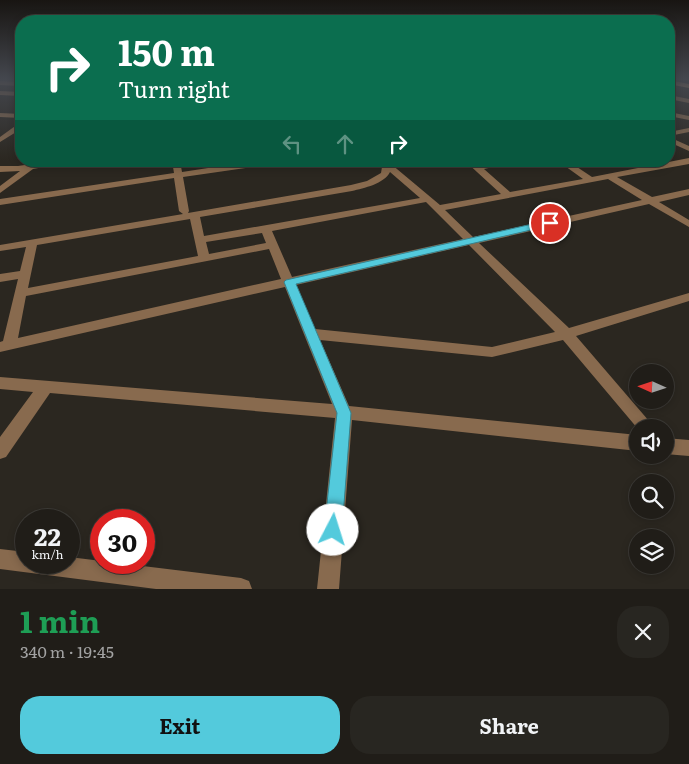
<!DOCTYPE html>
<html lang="en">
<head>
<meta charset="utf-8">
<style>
	body { margin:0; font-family:Literata,serif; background:#282621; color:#f1f3f6; height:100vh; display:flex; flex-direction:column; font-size:19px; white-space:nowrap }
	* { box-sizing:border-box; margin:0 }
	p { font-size:16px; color:#a2a2a2 }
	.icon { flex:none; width:28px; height:28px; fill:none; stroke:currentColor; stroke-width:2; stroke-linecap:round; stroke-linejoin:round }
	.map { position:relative; height:589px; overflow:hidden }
	.side { display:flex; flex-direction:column; background:#201d18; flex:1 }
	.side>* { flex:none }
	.guide { position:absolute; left:15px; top:15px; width:660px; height:152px; border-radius:20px; box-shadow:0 2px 8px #0003,0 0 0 1px #3d3b37; background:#0b6e4f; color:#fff; overflow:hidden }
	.needle { width:32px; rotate:273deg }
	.fabs { position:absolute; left:629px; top:364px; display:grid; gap:10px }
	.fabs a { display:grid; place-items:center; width:45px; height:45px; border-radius:50%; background:#201d18; box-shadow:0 2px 8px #0003,0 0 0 1px #3d3b37; font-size:25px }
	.speed { position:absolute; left:15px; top:509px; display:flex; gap:10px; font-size:25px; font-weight:700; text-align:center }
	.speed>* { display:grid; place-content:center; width:65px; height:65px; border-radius:50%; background:#201d18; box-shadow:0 2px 8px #0003,0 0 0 1px #3d3b37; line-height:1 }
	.speed small { font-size:12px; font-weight:400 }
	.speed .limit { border:8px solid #d22; background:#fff; color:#111 }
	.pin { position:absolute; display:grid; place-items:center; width:42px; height:42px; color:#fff; margin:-21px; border:2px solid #fff; border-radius:50%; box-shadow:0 1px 5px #0007 }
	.me { position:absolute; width:55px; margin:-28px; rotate:5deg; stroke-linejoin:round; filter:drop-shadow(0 0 4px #0008) }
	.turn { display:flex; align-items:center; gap:18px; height:105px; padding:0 20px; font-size:22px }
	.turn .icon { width:65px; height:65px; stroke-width:2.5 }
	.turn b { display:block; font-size:35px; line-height:42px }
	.lanes { display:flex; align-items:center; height:48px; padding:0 20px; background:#0003; justify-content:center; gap:25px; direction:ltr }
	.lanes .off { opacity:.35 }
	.round { display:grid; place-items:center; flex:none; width:52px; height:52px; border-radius:20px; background:#282621 }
	.headline { display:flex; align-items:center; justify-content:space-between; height:85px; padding:0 20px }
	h1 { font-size:30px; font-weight:700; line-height:38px; color:#1e9e55 }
	.button { display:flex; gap:10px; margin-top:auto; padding:10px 20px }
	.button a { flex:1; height:58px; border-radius:20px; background:#53cadc; color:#111; font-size:20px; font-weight:700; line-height:58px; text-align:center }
	.button a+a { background:#282621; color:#f1f3f6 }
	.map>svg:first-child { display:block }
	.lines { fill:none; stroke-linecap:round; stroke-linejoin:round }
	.minor { fill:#886a4e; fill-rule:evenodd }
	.major { fill:#eaac70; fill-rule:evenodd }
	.route { fill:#53cadc; stroke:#36838f }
</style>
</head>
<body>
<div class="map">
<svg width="689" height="589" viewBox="0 0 689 589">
	<rect width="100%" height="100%" fill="#2b2720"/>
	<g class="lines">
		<g class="minor">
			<path d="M0,81L21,82V86L0,85Z"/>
			<path d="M0,91L21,92V96L0,95Z"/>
			<path d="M669,95L689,99V103L669,99Z"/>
			<path d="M669,112L689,116V120L669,116Z"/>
			<path d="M0,113L21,114V118L0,117Z"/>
			<path d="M18,124H21V129L0,142V137Z"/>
			<path d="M689,128V132L669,136V132Z"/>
			<path d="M669,137L689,146V151L669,142Z"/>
			<path d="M689,158V164L617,177L652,197L689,189V195L659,202L689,220V227L649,204L479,243L569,328L689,293V301L576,336L655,428L638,429L563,340L492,357L320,340L349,406L638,435V451L352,420L339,589H317L335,418L50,393L6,457L0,459V437L33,392L0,389V377L332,404L285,287L0,352V342L3,341L18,279L0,282V274L20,271L26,247L0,251V245L183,214L179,211L174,178L0,205V199L174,173L172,161H180L182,172L254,161H277L273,164L183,177L189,211L188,213L351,185L367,181L381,173L383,161H391V164L440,205L501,194L465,161H474L479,165L500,161H520L484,169L510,192L583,179L558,161H568L592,177ZM390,172L420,198L204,236L200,217L352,191C364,188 384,184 390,172ZM608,179L642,200L473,237L445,210ZM426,202L463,239L292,277L272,231ZM190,219L198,256L28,288L37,245ZM262,233L266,243L209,254L206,242ZM469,245L555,332L492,347L315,329L296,285ZM269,249L281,279L18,338L26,296Z"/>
			<path d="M53,161H76L33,169L0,193V186L20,171L0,172V166H18Z"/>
			<path d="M665,438L689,440V456L665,454Z"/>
			<path d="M0,549L26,552V562H69V557L241,578L249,581L252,589H156L0,569Z"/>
		</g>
		<path class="major" d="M669,80L689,84V88L669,84Z"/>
	</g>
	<linearGradient id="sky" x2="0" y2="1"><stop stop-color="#181512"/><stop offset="0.49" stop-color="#44474e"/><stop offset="1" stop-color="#44474e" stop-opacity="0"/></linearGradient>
	<rect width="689" height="161" fill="url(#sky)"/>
	<path class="route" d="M550,220L554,223L553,225L296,284L351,413L342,530L340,537L333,539L327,537L324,530L337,413L284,282L286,280Z"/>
</svg>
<div class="fabs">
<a><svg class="needle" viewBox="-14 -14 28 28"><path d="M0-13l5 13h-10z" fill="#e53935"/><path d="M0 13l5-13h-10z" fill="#a2a2a2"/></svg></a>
<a><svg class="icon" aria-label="sound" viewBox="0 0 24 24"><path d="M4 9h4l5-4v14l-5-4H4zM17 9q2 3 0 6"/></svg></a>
<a><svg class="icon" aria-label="search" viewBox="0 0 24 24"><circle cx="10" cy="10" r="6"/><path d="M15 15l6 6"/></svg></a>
<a><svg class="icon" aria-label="layers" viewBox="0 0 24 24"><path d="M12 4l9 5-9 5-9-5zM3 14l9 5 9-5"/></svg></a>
</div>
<div class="speed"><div>22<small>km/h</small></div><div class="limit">30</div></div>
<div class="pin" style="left:550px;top:223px;background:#d93025"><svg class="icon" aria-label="arrive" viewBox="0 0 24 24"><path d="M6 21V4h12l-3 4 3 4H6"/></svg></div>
<svg class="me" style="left:333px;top:530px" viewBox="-20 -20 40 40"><circle r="19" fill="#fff"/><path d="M0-13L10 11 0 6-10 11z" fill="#53cadc"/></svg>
<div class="guide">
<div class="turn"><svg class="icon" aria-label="right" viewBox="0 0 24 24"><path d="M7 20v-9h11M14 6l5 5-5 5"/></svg><div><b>150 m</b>Turn right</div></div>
<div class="lanes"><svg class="icon off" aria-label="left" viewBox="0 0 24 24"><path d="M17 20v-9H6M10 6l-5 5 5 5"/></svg><svg class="icon off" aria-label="ahead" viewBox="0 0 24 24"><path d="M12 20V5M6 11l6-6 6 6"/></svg><svg class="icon" aria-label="right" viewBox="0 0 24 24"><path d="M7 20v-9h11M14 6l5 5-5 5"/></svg></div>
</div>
</div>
<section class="side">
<div class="headline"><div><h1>1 min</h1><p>340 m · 19:45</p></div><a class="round"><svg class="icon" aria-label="close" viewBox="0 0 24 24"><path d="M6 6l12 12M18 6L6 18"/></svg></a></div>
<div class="button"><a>Exit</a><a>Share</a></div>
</section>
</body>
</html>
